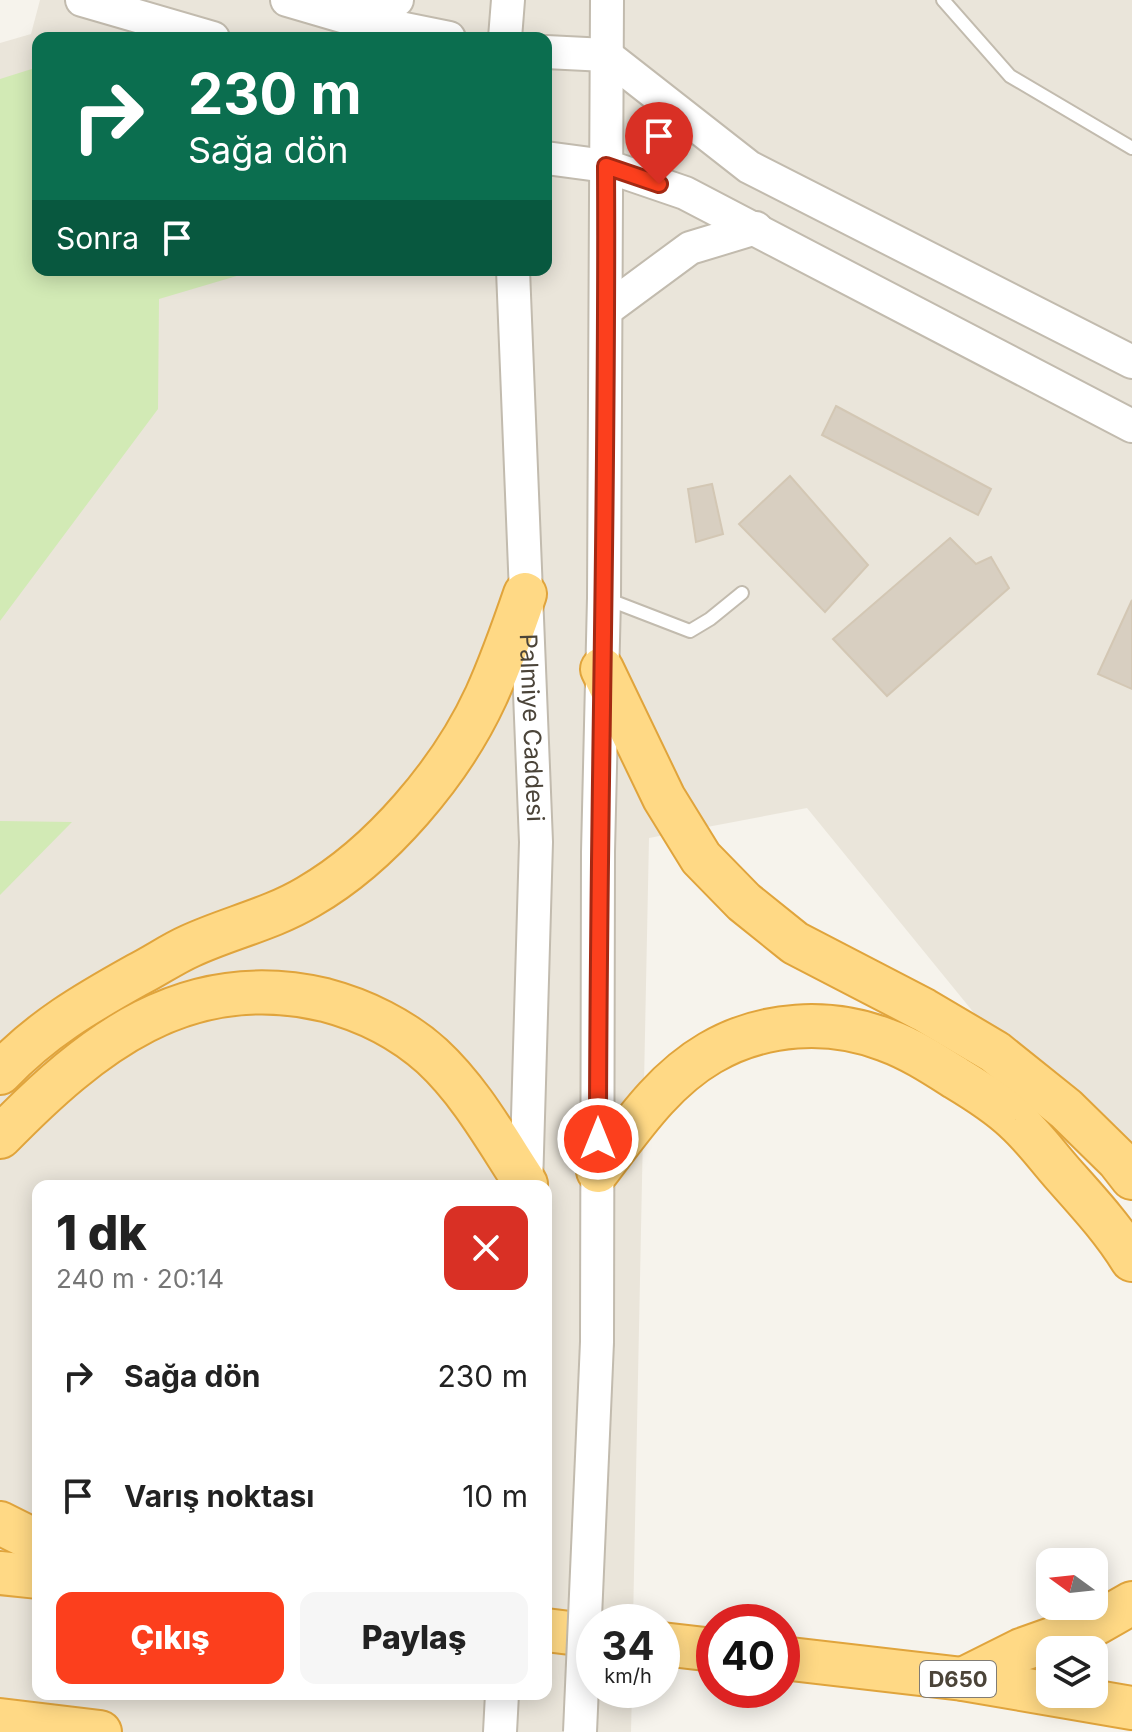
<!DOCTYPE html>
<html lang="tr">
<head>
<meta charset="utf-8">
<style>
	body { margin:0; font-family:Inter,sans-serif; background:#f6f6f6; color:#222; height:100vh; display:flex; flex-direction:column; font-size:30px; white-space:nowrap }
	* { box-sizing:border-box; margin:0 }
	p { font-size:26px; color:#767676 }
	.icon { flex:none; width:44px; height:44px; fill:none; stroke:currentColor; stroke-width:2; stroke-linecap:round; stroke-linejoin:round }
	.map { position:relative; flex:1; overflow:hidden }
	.drawer { position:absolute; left:32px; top:1180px; width:520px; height:520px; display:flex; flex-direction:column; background:#fff; border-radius:16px; box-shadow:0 4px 20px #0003 }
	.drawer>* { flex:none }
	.guide { position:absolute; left:32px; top:32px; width:520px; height:244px; border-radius:16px; box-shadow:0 4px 20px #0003; background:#0b6e4f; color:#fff; overflow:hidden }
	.needle { width:52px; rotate:285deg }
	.fabs { position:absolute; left:1036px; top:1548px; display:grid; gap:16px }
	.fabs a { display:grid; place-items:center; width:72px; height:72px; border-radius:16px; background:#fff; box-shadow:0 4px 20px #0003; font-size:40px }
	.speed { position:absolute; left:576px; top:1604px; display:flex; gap:16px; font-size:40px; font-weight:700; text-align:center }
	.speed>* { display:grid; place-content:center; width:104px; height:104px; border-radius:50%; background:#fff; box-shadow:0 4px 20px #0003; line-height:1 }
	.speed small { font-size:20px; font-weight:400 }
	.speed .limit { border:12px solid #d22; background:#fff; color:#111 }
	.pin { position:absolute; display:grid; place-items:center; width:68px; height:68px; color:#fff; margin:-82px -34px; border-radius:50% 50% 50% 0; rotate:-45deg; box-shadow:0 0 8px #0007 }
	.pin .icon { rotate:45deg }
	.me { position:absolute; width:88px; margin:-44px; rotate:0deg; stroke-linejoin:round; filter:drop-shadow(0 0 6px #0008) }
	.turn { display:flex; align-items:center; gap:28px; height:168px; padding:0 24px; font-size:36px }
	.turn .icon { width:104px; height:104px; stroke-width:2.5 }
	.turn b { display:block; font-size:56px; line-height:68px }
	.then { display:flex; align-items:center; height:76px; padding:0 24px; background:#0003; gap:16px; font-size:30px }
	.round { display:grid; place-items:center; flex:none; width:84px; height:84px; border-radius:16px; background:#f6f6f6 }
	.summary { display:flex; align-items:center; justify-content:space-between; height:136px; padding:0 24px }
	h1 { font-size:48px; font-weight:800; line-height:60px }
	.action { display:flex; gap:16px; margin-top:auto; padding:16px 24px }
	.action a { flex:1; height:92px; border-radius:16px; background:#fc3f1d; color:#fff; font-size:32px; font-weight:800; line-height:92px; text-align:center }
	.action a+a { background:#f6f6f6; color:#222 }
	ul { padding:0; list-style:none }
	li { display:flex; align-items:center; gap:24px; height:120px; padding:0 24px }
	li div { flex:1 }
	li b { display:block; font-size:30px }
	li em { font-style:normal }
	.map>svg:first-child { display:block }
	.residential { fill:#eae5da; fill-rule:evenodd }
	.green { fill:#d2eab5 }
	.building { fill:#d8cfc1; stroke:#d3c7b4; stroke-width:2 }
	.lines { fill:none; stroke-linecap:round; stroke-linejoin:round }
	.service-casing { stroke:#c2bbae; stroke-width:16 }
	.tertiary-casing { stroke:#c2bbae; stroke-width:36 }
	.trunk-casing { stroke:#e0a43c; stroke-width:46 }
	.service { stroke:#fff; stroke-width:12 }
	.tertiary { stroke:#fff; stroke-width:32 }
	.trunk { stroke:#ffd985; stroke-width:42 }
	.tertiary-bridge-casing { stroke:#c2bbae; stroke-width:36; stroke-linecap:butt }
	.tertiary-bridge { stroke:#fff; stroke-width:32 }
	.route-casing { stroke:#a42913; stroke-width:20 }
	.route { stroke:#fc3f1d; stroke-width:14 }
	.labels { text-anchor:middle; stroke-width:6; stroke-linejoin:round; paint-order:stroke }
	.shield { fill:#fff; stroke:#817c74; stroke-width:2 }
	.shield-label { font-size:22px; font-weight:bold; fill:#4b4439 }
	.street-label { font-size:24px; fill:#4b4439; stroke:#fff }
</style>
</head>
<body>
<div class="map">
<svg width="1132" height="1732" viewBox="0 0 1132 1732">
	<rect width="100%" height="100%" fill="#f6f3ec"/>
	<path class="residential" d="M40,0H1132V1184L1111,1181L807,808L649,838L633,1622H594V1690H632L631,1732H0V43L31,34ZM38,38H546V270H38ZM38,1186H546V1694H38Z"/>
	<g class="green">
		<path d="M38,67V270H257L159,299L158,409L0,621V79Z"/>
		<path d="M0,821L72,822L0,895Z"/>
	</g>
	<g class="building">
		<path d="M836,406L991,489L978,515L822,435Z"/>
		<path d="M790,476L868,565L825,612L739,524Z"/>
		<path d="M712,484L723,534L696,542L688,489Z"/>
		<path d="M950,538L976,564L991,557L1009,588L887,696L833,639Z"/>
		<path d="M1132,600V689L1098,674Z"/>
	</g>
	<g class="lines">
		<defs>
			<g id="service">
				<path d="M943,0L1010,76L1132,148"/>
				<path d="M607,599L690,631L710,619L742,593"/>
			</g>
			<g id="tertiary">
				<path d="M82,0L213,38"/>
				<path d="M287,0L345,17L449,38"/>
				<path d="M347,16L397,0"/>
				<path d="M505,38L508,0"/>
				<path d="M546,52L606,55L749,167L1132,362"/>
				<path d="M546,158L606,166L685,193L1132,426"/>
				<path id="s1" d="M513,270L536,842L526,1186"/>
				<path d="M606,310L690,248L756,228"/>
				<path d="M597,1342L598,852L604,598L607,0"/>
				<path d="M500,1732L502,1694"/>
			</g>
			<g id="trunk">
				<path d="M602,669L664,798L701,858L744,902L795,943L924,1010L995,1052L1066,1109L1118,1160L1132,1178"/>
				<path d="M0,1073C42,1029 85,1004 137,975C155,966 172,954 190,946C229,928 271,919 308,897C381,855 451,772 486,696C501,663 513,629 525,594"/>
				<path d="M0,1137C91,1044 186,967 325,1000C363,1010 402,1029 432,1056C471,1092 497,1140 526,1184"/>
				<path d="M598,1171C631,1128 662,1081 710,1053C763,1022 829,1018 886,1040C911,1049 934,1064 956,1078C976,1090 998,1104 1015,1120C1033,1136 1048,1157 1064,1175C1088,1202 1113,1229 1132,1260"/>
				<path d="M0,1523L38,1542"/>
				<path d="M0,1573L38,1577"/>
				<path d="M546,1630L594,1636"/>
				<path d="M662,1644L714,1650"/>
				<path d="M782,1658L963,1679L1132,1708"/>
				<path d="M963,1679L1021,1650L1097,1623L1132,1603"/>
				<path d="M0,1720L100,1732"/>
			</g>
		</defs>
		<use href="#service" class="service-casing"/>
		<use href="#tertiary" class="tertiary-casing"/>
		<use href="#trunk" class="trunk-casing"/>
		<use href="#service" class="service"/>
		<use href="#tertiary" class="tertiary"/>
		<use href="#trunk" class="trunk"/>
		<defs>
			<path id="tertiary-bridge" d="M580,1732L597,1342"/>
		</defs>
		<use href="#tertiary-bridge" class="tertiary-bridge-casing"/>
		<use href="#tertiary-bridge" class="tertiary-bridge"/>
	</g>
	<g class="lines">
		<defs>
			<path id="route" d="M598,1139C598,815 608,491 606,166L659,184"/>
		</defs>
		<use href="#route" class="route-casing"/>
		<use href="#route" class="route"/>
	</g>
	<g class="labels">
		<rect class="shield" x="920" y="1661" width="76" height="36" rx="6"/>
		<g class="shield-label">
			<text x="958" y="1687">D650</text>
		</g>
		<g class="street-label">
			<text dy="8" stroke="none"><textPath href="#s1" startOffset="458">Palmiye Caddesi</textPath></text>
		</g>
	</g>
</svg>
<div class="fabs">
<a><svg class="needle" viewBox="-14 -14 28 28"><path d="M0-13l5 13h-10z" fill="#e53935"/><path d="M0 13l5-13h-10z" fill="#767676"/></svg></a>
<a><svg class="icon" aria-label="layers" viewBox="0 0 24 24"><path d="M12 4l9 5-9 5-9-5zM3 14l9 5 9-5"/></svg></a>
</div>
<div class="speed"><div>34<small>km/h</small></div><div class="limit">40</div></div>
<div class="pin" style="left:659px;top:184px;background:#d93025"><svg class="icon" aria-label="arrive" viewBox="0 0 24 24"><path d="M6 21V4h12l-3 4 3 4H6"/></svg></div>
<svg class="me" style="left:598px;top:1139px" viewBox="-20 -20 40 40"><circle r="17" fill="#fc3f1d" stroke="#fff" stroke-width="3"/><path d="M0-11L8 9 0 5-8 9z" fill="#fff"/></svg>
<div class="guide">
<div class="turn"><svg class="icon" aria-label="right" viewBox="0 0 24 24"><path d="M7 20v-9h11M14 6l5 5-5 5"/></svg><div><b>230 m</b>Sağa dön</div></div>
<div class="then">Sonra<svg class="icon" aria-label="arrive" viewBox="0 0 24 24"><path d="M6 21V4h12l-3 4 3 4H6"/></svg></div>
</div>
<section class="drawer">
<div class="summary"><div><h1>1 dk</h1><p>240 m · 20:14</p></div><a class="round" style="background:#d93025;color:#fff"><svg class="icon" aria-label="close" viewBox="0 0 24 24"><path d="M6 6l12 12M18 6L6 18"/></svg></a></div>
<ul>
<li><svg class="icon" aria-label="right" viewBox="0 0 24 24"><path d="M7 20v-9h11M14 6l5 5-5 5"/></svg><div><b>Sağa dön</b></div><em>230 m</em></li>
<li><svg class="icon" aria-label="arrive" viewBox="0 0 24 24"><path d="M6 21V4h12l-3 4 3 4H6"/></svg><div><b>Varış noktası</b></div><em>10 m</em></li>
</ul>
<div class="action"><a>Çıkış</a><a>Paylaş</a></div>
</section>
</div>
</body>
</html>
